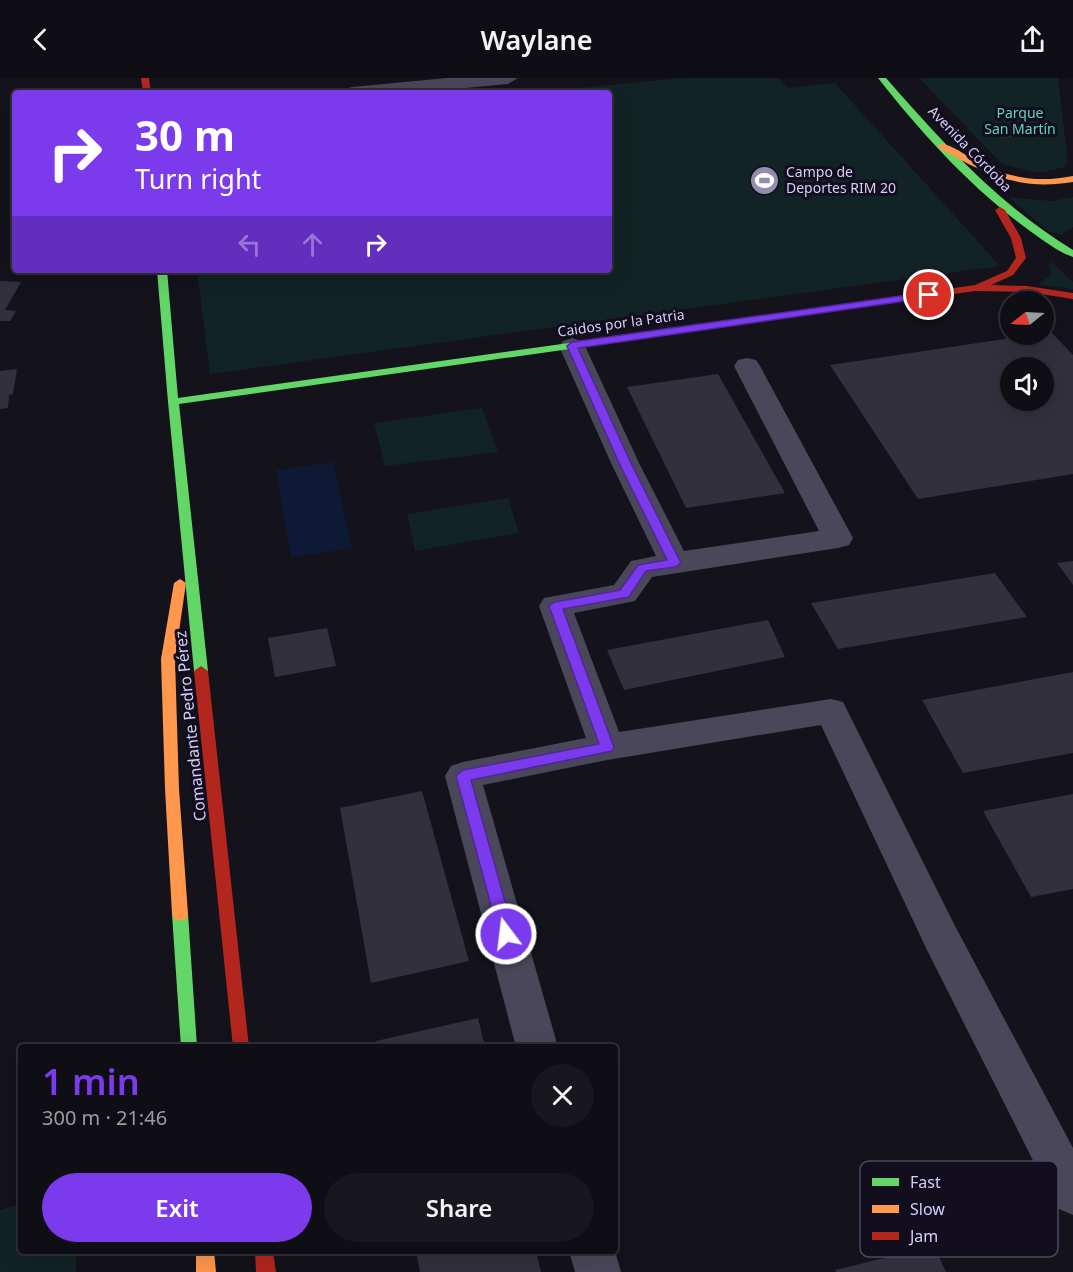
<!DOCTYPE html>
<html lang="en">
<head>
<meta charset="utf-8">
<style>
	body { margin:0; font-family:"Noto Sans",sans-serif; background:#18171d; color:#f1f3f6; height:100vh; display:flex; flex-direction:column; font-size:22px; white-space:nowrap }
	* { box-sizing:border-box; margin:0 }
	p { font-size:20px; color:#9b9ca0 }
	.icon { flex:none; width:33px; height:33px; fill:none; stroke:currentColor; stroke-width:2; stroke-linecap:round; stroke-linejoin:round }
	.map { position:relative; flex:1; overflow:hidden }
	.details { position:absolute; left:18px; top:966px; width:600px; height:210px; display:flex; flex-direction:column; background:#0f0e14; border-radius:6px; box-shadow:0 6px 24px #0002,0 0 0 2px #2f2e34 }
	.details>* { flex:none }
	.banner { position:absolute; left:12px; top:12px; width:600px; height:183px; border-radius:6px; box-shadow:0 6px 24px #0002,0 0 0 2px #2f2e34; background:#7c3aed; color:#fff; overflow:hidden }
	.needle { width:39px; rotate:252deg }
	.controls { position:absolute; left:1000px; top:213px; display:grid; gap:12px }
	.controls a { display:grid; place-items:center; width:54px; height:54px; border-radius:50%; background:#0f0e14; box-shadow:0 6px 24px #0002,0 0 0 2px #2f2e34; font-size:30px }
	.pin { position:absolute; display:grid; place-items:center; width:51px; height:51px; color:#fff; margin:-26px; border:3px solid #fff; border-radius:50%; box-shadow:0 2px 6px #0007 }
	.me { position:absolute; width:66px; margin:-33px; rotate:345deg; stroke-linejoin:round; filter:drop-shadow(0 0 4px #0008) }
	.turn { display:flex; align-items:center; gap:21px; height:126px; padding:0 24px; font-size:27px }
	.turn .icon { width:78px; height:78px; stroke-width:2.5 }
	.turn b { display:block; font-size:42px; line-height:51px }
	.lanes { display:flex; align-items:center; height:57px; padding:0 24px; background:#0003; justify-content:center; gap:30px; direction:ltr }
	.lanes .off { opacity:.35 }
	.round { display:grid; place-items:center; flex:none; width:63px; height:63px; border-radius:32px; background:#18171d }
	.headline { display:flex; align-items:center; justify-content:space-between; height:102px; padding:0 24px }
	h1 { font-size:36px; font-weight:600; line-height:45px; color:#7c3aed }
	.cta { display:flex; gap:12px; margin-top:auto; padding:12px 24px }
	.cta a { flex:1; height:69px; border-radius:36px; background:#7c3aed; color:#fff; font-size:24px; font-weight:600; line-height:69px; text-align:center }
	.cta a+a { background:#18171d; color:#f1f3f6 }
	header { display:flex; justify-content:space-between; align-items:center; height:78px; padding:0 24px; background:#0f0e14; font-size:27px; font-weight:600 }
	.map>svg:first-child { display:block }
	.green { fill:#122325 }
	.water { fill:#0e1935 }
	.building { fill:#32303c; fill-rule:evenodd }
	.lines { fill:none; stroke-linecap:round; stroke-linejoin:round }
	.street { fill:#4a475b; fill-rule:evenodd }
	.fast { fill:#63d668; fill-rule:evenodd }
	.slow { fill:#ff974d; fill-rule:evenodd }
	.jam { fill:#b3261e; fill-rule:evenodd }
	.route { fill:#7c3aed; stroke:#51269a; stroke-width:1.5 }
	.labels { text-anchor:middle; stroke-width:6; stroke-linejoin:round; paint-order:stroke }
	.far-park-label { font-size:14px; fill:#63d3bf; stroke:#120e1e }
	.far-street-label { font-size:14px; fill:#d7cffb; stroke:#120e1e }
	.far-poi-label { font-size:14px; fill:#d7cffb; stroke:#120e1e; text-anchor:start }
	.street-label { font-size:16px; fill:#d7cffb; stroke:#120e1e }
	.key { fill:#120e1e; stroke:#4d4860; stroke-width:1.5 }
	.key-label { font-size:16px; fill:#d7cffb }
</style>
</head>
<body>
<header><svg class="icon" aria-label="back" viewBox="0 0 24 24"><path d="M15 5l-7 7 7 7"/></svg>Waylane<svg class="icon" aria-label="share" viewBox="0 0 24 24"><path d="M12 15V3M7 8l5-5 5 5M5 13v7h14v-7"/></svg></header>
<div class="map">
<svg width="1073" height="1194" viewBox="0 0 1073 1194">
	<rect width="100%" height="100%" fill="#14121a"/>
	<g class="green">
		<path d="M682,0H777L788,10L835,5L1000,188L210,296L197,192H609V15H528Z"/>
		<path d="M919,0H1058L1068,85L1062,90L1037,95L1002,86Z"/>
		<path d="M1008,119L1051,123L1073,119V149L1062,157L1048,153Z"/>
		<path d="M1050,183L1073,204V211L1038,207L1051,197Z"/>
		<path d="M482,330L498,374L385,388L374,345Z"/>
		<path d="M508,420L519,455L415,473L407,436Z"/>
		<path d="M21,1126V1173H76V1194H0V1132Z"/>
	</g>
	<path class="water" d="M333,384L352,470L291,480L276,392Z"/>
	<g class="building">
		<path d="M1018,47L1027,50L1031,57L1001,60L994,53L996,50Z"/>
		<path d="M0,203L21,204L5,232L16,233L10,243H0Z"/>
		<path d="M1051,254L1073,277V396L918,421L830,287ZM1011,290H1044V322H1011Z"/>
		<path d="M17,291L13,316L9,317L8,330L0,331V293Z"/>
		<path d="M718,296L785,415L686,430L627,309Z"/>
		<path d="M1073,483V507L1057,485Z"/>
		<path d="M995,495L1027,539L838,571L811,525Z"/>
		<path d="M768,542L785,579L624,612L607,572Z"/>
		<path d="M327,550L336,588L275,599L268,560Z"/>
		<path d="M1073,594V675L963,695L922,622Z"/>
		<path d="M422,713L469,883L371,905L340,730Z"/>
		<path d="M1073,716V811L1031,819L983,733Z"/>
		<path d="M478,940L485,969H377L376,963Z"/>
		<path d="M934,1168L946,1194H836L835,1192Z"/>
		<path d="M416,1173H536L541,1194H420Z"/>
	</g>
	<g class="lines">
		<g class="street">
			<path d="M447,0H518L508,6L413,15H342L345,11L352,9Z"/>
			<path d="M572,260L581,263L585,268L639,385L684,473L819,453L734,288L738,282L747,280L756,282L760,288L853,460L849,467L838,470L652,499L635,523L574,535L619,654L831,621L843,624L955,848L1073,1070V1137L1057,1130L927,872L821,647L607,682L483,707L558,969H516L445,698L451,688L463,684L586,660L539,528L544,520L614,507L631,483L656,478L611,385L559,268L563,263Z"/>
			<path d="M569,1173H615L621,1194H575Z"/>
		</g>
		<g class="fast">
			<path d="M878,0H886C943,65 999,127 1073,172V179C1058,174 1043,162 1030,153C972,111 922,56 878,0Z"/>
			<path d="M157,192H167L178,320L612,259L617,262L612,265L179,326L208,593L201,598L194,593L168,324Z"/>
			<path d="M180,829L186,831L188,836L197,969H181L172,836L174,831Z"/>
		</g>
		<g class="slow">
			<path d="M939,66C951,65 966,78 977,84C1009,100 1038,105 1073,98V104C1019,113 985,96 939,70Z"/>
			<path d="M180,501L186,505L175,581L179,711L188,836L186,841L180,843L174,841L172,836L165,711L161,581L174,505Z"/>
			<path d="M196,1173H214L216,1194H196Z"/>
		</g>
		<g class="jam">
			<path d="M141,0H149L151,15H143Z"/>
			<path d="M1000,129L1005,132L1021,160L1026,180L1013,197L991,207L1027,208L1073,215V221L1027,214L975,213L612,265L607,262L612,259L975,207L1007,193L1016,180L1011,160L995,132Z"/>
			<path d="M201,588L208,593L249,969H233L194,593Z"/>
			<path d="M255,1173H273L276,1194H256Z"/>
		</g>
	</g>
	<path class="route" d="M929,214L933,215V219L578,270L631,385L681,485L675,489L646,493L629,519L563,531L614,669L612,673L471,702L514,856L512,861H500L456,698L463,692L599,666L549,528L555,524L620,512L638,487L667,482L619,385L567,268L572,264Z"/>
	<defs>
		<symbol id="stadium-disc" viewBox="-11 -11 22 22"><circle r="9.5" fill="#938dac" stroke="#120e1e"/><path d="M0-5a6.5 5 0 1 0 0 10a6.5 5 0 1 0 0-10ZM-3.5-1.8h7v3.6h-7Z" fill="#fff"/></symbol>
	</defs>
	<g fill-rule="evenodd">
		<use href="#stadium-disc" x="748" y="86" width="33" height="33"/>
	</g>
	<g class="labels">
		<g class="far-park-label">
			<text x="1020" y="40">Parque<tspan x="1020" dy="16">San Martín</tspan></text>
		</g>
		<g class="far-street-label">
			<text transform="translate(970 71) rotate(46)" y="5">Avenida Córdoba</text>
			<text transform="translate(621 245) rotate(-8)" y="5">Caidos por la Patria</text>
		</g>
		<g class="far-poi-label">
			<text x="786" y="99">Campo de<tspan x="786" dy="16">Deportes RIM 20</tspan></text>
		</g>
		<g class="street-label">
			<text transform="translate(190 648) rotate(-96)" y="6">Comandante Pedro Pérez</text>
		</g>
	</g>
	<rect x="860" y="1083" width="198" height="96" rx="9" class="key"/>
	<rect x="872" y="1100" width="27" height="8" fill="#63d668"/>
	<rect x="872" y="1127" width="27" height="8" fill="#ff974d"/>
	<rect x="872" y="1154" width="27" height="8" fill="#b3261e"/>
	<g class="key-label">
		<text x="910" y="1110">Fast</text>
		<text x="910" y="1137">Slow</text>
		<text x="910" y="1164">Jam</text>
	</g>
</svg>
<div class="controls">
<a><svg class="needle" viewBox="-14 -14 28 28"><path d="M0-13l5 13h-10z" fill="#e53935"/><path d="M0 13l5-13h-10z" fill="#9b9ca0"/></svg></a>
<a><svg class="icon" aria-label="sound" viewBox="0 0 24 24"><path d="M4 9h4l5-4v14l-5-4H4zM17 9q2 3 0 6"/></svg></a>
</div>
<div class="pin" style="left:929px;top:217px;background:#d93025"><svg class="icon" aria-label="arrive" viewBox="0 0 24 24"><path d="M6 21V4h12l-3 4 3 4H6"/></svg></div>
<svg class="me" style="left:506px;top:856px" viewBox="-20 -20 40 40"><circle r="17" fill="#7c3aed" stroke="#fff" stroke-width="3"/><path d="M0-11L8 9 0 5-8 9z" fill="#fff"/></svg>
<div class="banner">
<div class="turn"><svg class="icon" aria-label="right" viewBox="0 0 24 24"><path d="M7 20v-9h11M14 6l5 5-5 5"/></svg><div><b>30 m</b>Turn right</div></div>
<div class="lanes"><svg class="icon off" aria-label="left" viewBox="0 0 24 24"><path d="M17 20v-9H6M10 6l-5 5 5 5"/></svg><svg class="icon off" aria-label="ahead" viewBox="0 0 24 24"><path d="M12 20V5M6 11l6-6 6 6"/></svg><svg class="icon" aria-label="right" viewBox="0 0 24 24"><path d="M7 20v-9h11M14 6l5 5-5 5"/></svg></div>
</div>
<section class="details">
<div class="headline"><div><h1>1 min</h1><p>300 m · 21:46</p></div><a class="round"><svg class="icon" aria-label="close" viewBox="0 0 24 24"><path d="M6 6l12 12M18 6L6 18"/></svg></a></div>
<div class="cta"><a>Exit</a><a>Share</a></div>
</section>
</div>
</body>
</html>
